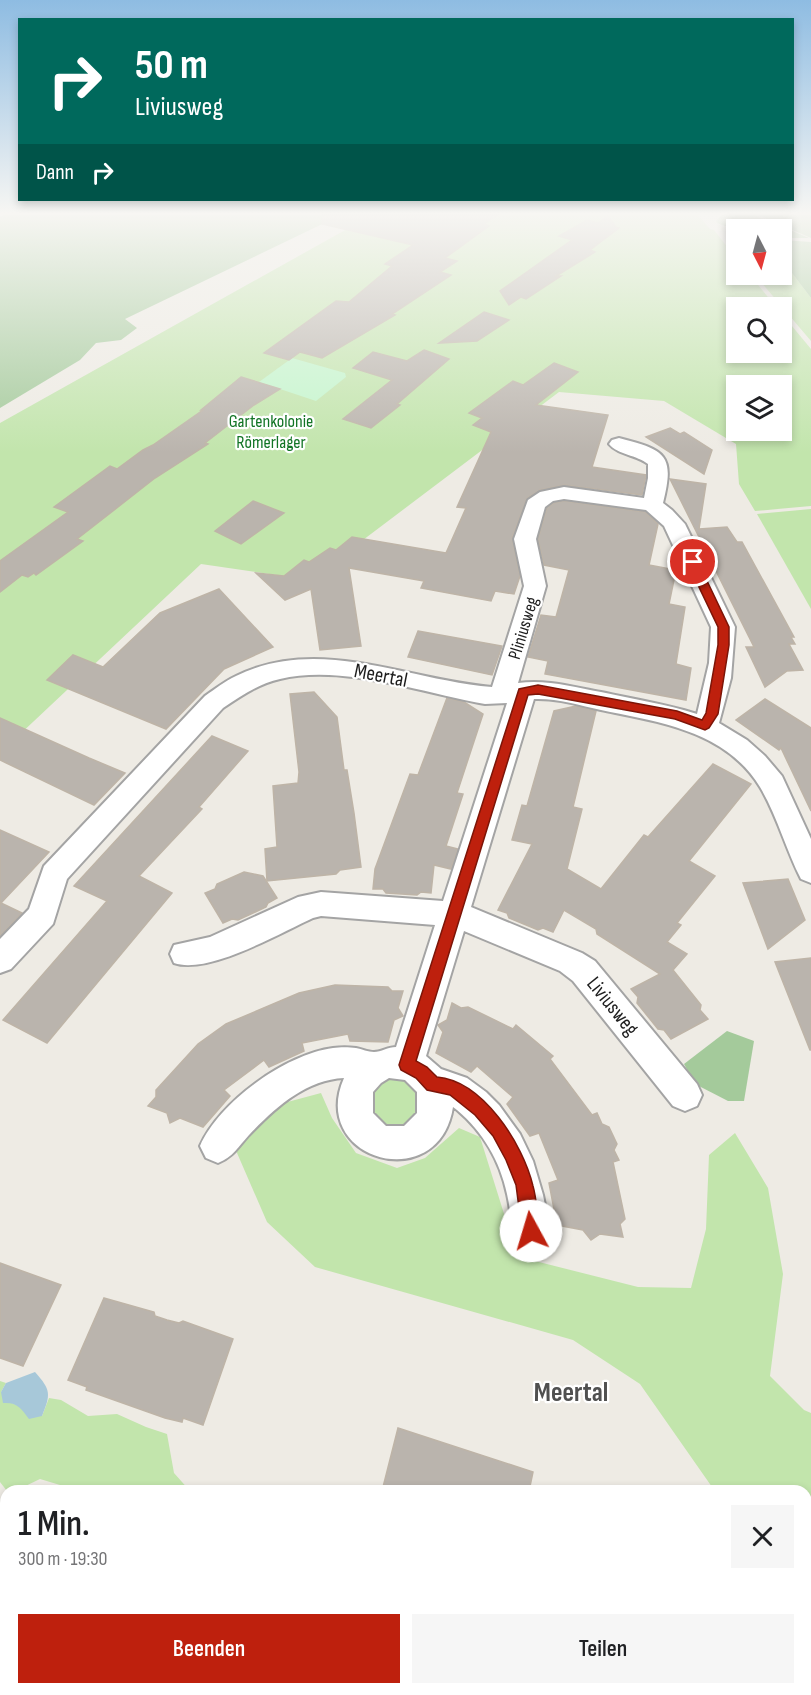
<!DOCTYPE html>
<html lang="de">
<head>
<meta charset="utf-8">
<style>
	body { margin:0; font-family:"Sofia Sans Condensed",sans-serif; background:#f6f6f6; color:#202124; height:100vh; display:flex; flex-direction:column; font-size:22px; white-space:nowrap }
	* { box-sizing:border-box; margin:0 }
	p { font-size:20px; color:#757577 }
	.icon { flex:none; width:33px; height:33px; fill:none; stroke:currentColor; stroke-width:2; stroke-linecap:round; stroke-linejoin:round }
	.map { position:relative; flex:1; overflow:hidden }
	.details { position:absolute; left:0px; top:1485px; width:812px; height:210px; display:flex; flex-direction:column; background:#fff; border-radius:18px 18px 0 0; box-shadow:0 3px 9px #0003 }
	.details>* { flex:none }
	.banner { position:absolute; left:18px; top:18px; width:776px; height:183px; border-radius:0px; box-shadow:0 3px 9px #0003; background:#00695c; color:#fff; overflow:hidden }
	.needle { width:39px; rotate:174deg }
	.controls { position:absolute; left:726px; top:219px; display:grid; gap:12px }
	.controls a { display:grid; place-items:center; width:66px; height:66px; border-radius:0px; background:#fff; box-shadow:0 3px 9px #0003; font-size:30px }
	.pin { position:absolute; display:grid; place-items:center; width:51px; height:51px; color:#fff; margin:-26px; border:3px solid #fff; border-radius:50%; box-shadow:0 2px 6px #0007 }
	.me { position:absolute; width:66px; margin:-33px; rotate:354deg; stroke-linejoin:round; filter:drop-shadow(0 0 4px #0008) }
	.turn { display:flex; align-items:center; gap:21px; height:126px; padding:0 18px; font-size:27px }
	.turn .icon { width:78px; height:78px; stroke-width:2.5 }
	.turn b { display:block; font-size:42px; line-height:51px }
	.then { display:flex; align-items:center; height:57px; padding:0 18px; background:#0003; gap:12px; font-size:22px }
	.round { display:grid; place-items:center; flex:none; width:63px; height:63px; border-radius:0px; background:#f6f6f6 }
	.overview { display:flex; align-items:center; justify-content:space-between; height:102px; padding:0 18px }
	h1 { font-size:36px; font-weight:600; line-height:45px }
	.cta { display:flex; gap:12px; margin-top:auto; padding:12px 18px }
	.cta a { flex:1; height:69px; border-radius:0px; background:#be200d; color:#fff; font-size:24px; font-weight:600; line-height:69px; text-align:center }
	.cta a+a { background:#f6f6f6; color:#202124 }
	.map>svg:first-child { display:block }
	.grass { fill:#c2e5ac; fill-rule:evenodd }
	.forest { fill:#a4ca9b }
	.park { fill:#c3f6cc }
	.water { fill:#a7c8d9 }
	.building { fill:#bab4ad; stroke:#beb4a7; stroke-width:1.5 }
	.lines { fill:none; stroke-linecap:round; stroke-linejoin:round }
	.minor-casing { stroke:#a4a4a4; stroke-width:4 }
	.minor { fill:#fff; fill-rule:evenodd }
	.route { fill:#be200d; stroke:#7c1508; stroke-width:1.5 }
	.labels { text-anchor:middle; stroke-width:4.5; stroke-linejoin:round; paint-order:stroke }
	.far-park-label { font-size:18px; fill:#127425; stroke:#fff }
	.far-street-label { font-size:18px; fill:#1d1d1d; stroke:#fff }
	.street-label { font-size:21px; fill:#1d1d1d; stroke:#fff }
	.near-neighbourhood-label { font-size:27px; font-weight:bold; fill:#505050; stroke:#fff }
</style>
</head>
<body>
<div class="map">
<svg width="811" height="1695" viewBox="0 0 811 1695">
	<rect width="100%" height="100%" fill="#eeebe4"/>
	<g class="grass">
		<path d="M372,215H698L710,229L714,230L736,258V274L750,275L776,307L736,308V352H782V314L811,349V506L755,511L739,484L736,444L664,401L559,392L310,580L201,564L0,753V423ZM736,386H782V430H736Z"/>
		<path d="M782,260L811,298V341L755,275L782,274Z"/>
		<path d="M811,509V609L757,514Z"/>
		<path d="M395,1074L416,1082L420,1114C402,1130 400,1131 376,1124L366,1094L373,1084Z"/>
		<path d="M321,1093L332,1118L356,1153L397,1168L425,1158L459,1128L480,1137L505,1217L527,1259L638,1287L691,1288L706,1229L709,1155L735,1133L768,1188L783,1274L770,1376L804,1410L811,1413V1510L806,1508V1491H724L712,1487L640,1384L573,1340L315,1267L267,1222L234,1146L280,1104Z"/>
		<path d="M0,1381L6,1383L1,1392L12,1403L42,1416L49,1398L61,1400L88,1416L117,1414L146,1427L167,1434L174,1473L190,1491H80L40,1479L15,1491H7L0,1482Z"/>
		<path d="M362,1689H620L619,1695H361Z"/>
	</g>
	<g class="forest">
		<path d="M4,215H341L125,319L137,328L121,340L96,343L80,360L0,408V217Z"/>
		<path d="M721,215H754L809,238H782V230C760,230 737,232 717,223L716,221Z"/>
		<path d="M758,215H811V238Z"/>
		<path d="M782,240L811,242V298L782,260Z"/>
		<path d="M727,1031L754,1041L744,1101H728L695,1084L684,1064Z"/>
	</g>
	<path class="park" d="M292,358L345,373L346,377L316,401L259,382Z"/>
	<path class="water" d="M35,1372C51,1390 51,1394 42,1416L29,1419C21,1408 17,1402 3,1403L1,1392L6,1383Z"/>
	<g class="building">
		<path d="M323,215H497L484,224L489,226L445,258L457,261L440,272L451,275L392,314L395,315L322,358L300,352L289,360L264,353L336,301L349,302L392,266L385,264L413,245L322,224Z"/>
		<path d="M608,216L616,227L619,228L590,250L595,252L556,276H561L526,299L521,297L509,305L500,291L572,240L559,236L587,220L598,223Z"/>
		<path d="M484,312L509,320L477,341L439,343Z"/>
		<path d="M424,350L449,359L397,404L400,405L371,428L343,419L392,380L353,368L373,352L407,361Z"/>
		<path d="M554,363L578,372L536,405L608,415L592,467L646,475L642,495L564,485L540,490L527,498L512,538L520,576L514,594L495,591L491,601L421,588L424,581L349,568L361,646L320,650L311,589L285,600L256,573L284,576L304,560L309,562L330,548L336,550L352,537L446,553L466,508L457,507L491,432L473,425L482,418L469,413L513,381L523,385Z"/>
		<path d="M241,377L280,389L254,405L205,443L208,444L155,478L77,539L83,541L36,575L34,573L28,577L22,575L0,592V561L68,512L54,507L110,466L117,469L143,450L153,445L203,410H201Z"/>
		<path d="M670,428L680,434L684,432L712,450L704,474L646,437Z"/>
		<path d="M670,479L706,484L699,529L727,527L737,542H742L794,637H791L795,644H789L803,670L787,671L765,687L746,647H754Z"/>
		<path d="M253,501L284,513L241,544L215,531Z"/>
		<path d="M564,501L645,512L658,524L649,565L676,570L669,604L685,607L676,664L691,668L686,700L545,674L548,661L528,657L541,615L556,617L569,570L544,565L538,539L547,508L554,503Z"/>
		<path d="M219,589L273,647L224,669L166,729L47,680L73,655L103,667L160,613Z"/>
		<path d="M418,631L502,646L492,675L408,657Z"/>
		<path d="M314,692L337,717L344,770H347L354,813L361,867L340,870L336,874L267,881L265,849L277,847L273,786L298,783L299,772L290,694Z"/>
		<path d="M447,698L464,702L483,714L457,793L463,794L446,846L458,849L451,869L434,865L431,893L421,892L417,895L386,893L383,889H373L375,869L410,774L418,775Z"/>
		<path d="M765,699L811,728V811L781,748L779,750L736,720Z"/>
		<path d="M576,706L596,711L573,807L582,809L567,869L601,889L644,835L648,837L713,764L751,784L689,861L715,876L677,923L681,925L667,942L687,954L673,970L701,1005L700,1010L708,1019L671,1039L664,1030L658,1029L637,1003L638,997L631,989L660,974L597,934L596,929L564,910L553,932L543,928L538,930L509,918L507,913L498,910L532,844L512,840L522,805L527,806L554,711Z"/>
		<path d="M0,718L89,758L125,773L94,805L0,760Z"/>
		<path d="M212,736L248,751L199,807L202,809L139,876L172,893L47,1043L3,1020L107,901L74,886Z"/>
		<path d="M0,830L49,852L1,903L22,913L0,936Z"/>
		<path d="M244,872L263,876L277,898L268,903L266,907L238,920L232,919L223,923L205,893L215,889L217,884Z"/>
		<path d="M788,879L805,920L768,949L743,883Z"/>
		<path d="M811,958V1050H810L775,962Z"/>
		<path d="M335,985L388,987L392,991H403L398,1008L403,1016L394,1020L388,1042L350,1041L348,1034L302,1043L304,1051L269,1067L264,1060L224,1090L230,1096L203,1127L180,1118L170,1123L167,1113L148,1106L156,1097V1090L198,1044L226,1024L299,993Z"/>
		<path d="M452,1003L461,1008L468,1007L513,1029L516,1025L553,1056L550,1059L592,1115L597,1113L602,1124L609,1127L617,1144L614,1150L619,1160L613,1162L625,1219L620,1224L623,1237L600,1234L591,1240L583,1230L557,1225L549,1183L558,1180L539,1133L530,1136L507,1104L513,1097L477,1066L471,1072L436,1053L443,1032L438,1025L447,1020Z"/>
		<path d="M0,1263L61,1285L23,1366L0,1358Z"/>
		<path d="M104,1298L154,1312L155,1316L167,1320L179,1323L183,1321L233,1339L203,1425L183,1418L182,1422L165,1418L86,1390L87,1387L68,1380Z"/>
		<path d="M398,1428L533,1472L529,1491H382Z"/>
	</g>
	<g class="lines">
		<defs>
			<g id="minor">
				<path d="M619,438C666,450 675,455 663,503L672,510L685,524L735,627L731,678L719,723L747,740L765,756L782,776L811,839V883L801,879C786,850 777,815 760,787C726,731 659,722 601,710C579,705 556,698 534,699L471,907L582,953L595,961L697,1084L702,1095L697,1106L685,1111L673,1106L573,981L560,971L464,931L426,1056L441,1069L467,1078L486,1092L499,1105L520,1134L533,1161L543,1195L550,1231L544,1244L531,1250L518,1244C511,1228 511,1211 507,1194C500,1161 483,1132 457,1110L453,1107C439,1197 308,1160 344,1078C305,1080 275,1108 249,1135C238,1147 233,1157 218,1163L206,1158L200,1146C219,1102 286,1054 333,1048C340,1047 349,1047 356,1048C362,1049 368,1052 374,1052C381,1052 388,1047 396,1047L435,925L321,916L313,918C280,933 208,975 174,963L170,954L174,945L210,937L298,897L321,892L443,901L507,703L485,704C422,693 343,664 280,679C258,684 241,696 223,708L67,879L53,924L11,969L0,973V939L29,909L44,866L205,696C215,689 225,681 236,676C319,635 407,680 492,687L524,586L514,539L528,500L540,492L564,487L644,498L648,478V464C637,455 618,455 609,444L612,440ZM564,499L646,510L664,526L711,627L709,663L697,714C666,704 633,699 601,692C573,687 546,679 518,683L546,586L536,539L545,507L553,501ZM389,1078L405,1080L417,1092V1113L404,1126H386L373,1113V1092L381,1083Z"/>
				<path d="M158,1689H206L204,1695H156Z"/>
			</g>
		</defs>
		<use href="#minor" class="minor-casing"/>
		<use href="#minor" class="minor"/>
	</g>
	<linearGradient id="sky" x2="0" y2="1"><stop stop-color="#8ebce2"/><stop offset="0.47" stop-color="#f7f6f3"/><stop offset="1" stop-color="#f7f6f3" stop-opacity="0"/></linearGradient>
	<rect width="811" height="453" fill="url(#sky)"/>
	<path class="route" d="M693,559L698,562L729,627V645L718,714L709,728L705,730L675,719L538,694L528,695L416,1061L427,1067L437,1077C483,1081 523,1144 533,1186C537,1200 537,1216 540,1231L537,1238L531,1240L524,1238L522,1231L516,1185L506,1160L493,1136L475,1115L450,1095L427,1090L416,1078L401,1070L399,1065L519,689L538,685L677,711L702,720L706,713L718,645V627L687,562Z"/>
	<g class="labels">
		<g class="far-park-label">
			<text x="271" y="427">Gartenkolonie<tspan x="271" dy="21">Römerlager</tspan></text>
		</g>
		<g class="far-street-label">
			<text transform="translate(523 628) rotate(-73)" y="6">Pliniusweg</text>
		</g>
		<g class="street-label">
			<text transform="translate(381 675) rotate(11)" y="7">Meertal</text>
			<text transform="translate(613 1006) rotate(51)" y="7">Liviusweg</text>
		</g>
		<g class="near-neighbourhood-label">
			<text x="571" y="1401">Meertal</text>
		</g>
	</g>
</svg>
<div class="controls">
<a><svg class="needle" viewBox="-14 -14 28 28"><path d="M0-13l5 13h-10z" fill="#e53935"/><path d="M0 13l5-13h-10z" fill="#757577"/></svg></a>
<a><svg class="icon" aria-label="search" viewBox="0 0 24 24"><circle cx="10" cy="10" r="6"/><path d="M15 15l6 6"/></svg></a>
<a><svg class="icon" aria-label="layers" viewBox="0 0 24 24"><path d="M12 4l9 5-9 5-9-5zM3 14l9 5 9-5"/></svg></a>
</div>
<div class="pin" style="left:693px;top:562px;background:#d93025"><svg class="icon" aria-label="arrive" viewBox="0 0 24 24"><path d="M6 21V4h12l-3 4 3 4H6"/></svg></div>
<svg class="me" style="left:531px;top:1231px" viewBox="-20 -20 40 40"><circle r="19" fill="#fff"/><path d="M0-13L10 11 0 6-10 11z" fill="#be200d"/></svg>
<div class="banner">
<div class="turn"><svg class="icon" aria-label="right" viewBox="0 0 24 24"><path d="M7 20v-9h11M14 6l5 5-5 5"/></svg><div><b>50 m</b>Liviusweg</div></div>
<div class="then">Dann<svg class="icon" aria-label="right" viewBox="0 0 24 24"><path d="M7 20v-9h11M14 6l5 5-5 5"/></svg></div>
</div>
<section class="details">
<div class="overview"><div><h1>1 Min.</h1><p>300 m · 19:30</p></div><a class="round"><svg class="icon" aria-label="close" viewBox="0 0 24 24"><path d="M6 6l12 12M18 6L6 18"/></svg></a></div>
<div class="cta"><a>Beenden</a><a>Teilen</a></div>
</section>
</div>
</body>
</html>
